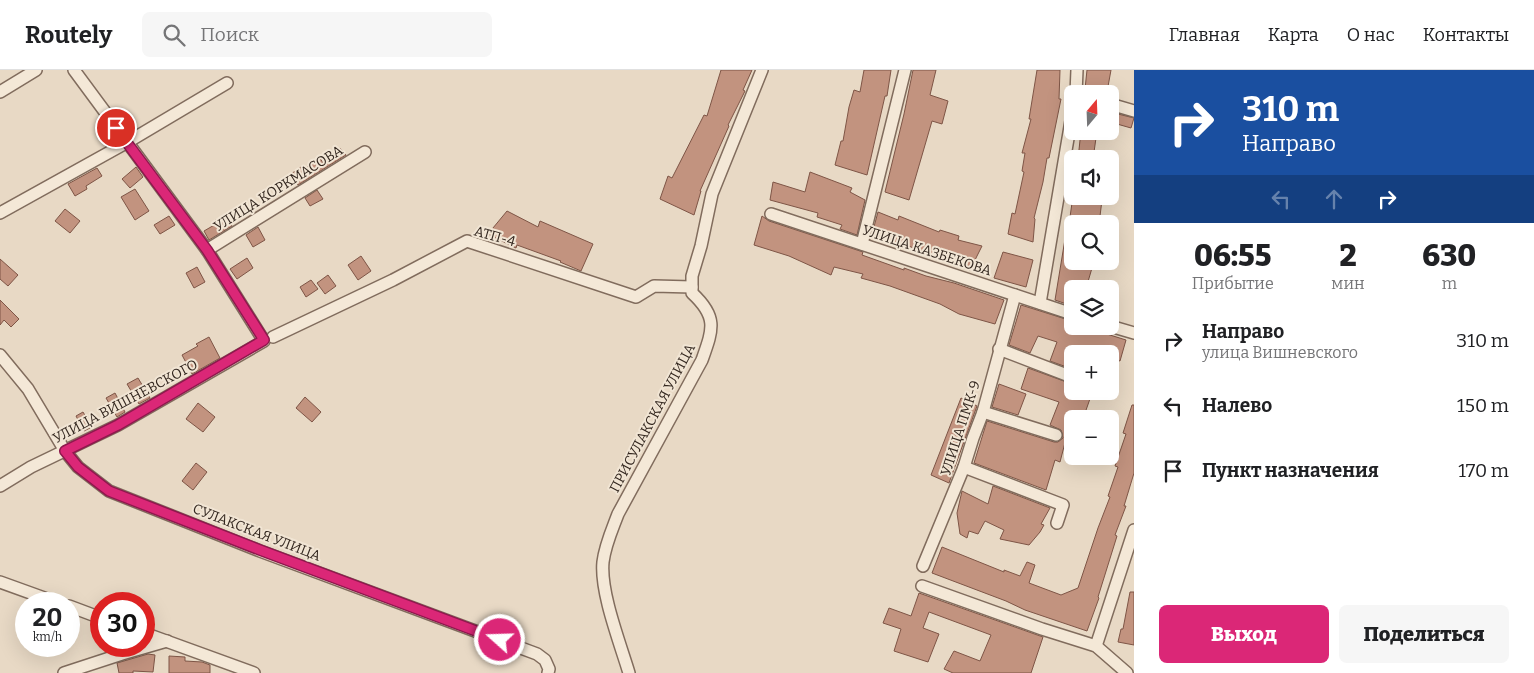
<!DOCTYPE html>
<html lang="ru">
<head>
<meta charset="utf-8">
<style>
	body { margin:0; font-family:Bitter,serif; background:#f6f6f6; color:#202124; height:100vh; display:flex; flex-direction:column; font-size:19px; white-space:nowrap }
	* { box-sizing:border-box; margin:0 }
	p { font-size:16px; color:#757577 }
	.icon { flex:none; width:28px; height:28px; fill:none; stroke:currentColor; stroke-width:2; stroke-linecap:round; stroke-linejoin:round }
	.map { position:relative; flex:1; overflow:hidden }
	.side { display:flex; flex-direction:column; background:#fff; width:400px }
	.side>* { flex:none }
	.top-card { background:#1a4fa0; color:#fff; overflow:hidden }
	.needle { width:32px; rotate:19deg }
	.buttons { position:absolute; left:1064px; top:15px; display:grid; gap:10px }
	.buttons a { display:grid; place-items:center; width:55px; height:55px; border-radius:8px; background:#fff; box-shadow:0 5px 20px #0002; font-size:25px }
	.speed { position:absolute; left:15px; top:522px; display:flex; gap:10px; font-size:25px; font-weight:700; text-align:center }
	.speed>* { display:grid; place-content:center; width:65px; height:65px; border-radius:50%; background:#fff; box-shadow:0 5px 20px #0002; line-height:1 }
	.speed small { font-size:12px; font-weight:400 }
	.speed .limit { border:8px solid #d22; background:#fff; color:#111 }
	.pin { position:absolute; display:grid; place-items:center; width:42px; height:42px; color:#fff; margin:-21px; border:2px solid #fff; border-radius:50%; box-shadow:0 1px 5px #0007 }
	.me { position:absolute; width:55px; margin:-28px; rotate:290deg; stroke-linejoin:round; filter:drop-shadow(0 0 4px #0008) }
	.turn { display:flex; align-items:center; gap:18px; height:105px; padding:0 25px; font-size:22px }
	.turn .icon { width:65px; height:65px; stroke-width:2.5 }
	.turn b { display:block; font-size:35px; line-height:42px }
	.lanes { display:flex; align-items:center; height:48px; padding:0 25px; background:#0003; justify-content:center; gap:25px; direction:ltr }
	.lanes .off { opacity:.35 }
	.eta { display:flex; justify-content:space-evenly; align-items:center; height:85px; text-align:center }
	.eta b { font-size:30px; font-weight:800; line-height:35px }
	.cta { display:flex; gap:10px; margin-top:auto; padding:10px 25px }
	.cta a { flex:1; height:58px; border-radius:8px; background:#db2777; color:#fff; font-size:20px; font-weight:800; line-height:58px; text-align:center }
	.cta a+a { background:#f6f6f6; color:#202124 }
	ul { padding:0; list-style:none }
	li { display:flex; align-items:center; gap:15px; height:65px; padding:0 25px }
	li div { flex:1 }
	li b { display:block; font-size:19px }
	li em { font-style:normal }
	header { display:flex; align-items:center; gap:30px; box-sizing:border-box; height:70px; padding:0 25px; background:#fff; border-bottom:1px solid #e0e0e0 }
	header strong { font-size:24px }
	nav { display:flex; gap:28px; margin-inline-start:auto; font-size:18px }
	.search { width:350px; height:45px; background:#f6f6f6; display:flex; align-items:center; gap:12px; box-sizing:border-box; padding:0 18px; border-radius:8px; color:#757577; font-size:19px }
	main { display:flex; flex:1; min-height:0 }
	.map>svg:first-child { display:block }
	.building { fill:#c2937f; stroke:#7e5546 }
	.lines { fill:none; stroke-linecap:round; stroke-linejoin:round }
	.minor-casing { stroke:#816c5d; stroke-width:14 }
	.minor { stroke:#f4e8d7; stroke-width:11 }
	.route-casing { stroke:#8e194d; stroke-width:12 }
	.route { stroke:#db2777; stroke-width:9 }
	.labels { text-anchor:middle; stroke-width:4; stroke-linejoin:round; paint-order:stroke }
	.street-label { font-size:14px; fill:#33271f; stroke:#f1e5d4 }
</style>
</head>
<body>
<header>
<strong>Routely</strong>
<div class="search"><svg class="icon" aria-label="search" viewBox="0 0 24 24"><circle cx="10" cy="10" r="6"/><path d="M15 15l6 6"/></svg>Поиск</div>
<nav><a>Главная</a><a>Карта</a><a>О нас</a><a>Контакты</a></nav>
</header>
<main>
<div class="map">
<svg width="1134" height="603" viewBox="0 0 1134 603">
	<rect width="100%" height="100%" fill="#e8d9c5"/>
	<g class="building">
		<path d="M721,0H752L743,20L745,21L728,55L729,56L700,121H701L694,145L660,129L668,106L672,108L704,45L707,46Z"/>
		<path d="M864,0H891L887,26H885L867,105L835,95L841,71H843L849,37L854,20L860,22Z"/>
		<path d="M913,0H936L930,25L948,31L942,54L932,51L909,130L885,122L904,44Z"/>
		<path d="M1037,0H1060L1059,29H1061L1049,88H1047L1043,112L1034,148L1035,149L1033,172L1008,164L1012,143L1015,144L1024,102L1022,101L1025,83H1022L1031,49H1029Z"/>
		<path d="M1087,0H1111L1107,22L1085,19Z"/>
		<path d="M1118,44L1134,48L1131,58L1117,54Z"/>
		<path d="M1081,61H1097L1093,89H1078Z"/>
		<path d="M340,78L346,85L298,115L291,104L301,97L303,100L320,88L323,93Z"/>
		<path d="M136,97L143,107L130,118L122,109Z"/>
		<path d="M97,98L102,106L86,116L87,119L75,126L68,114Z"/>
		<path d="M810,102L852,118L850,122L865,130L857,165L840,159L842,155L817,147L818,143L770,130L773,112L805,122Z"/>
		<path d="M135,119L149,141L135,150L121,127Z"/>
		<path d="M317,120L323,129L310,136L305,128Z"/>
		<path d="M1073,126H1100L1099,129L1102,130L1099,154H1069Z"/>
		<path d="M65,139L80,151L70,163L55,151Z"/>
		<path d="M507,141L538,157L540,151L593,174L581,201L560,192L561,191L517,175L516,178L488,164Z"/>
		<path d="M878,142L898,150L899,146L939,162L940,160L959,166L958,170L982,176L970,200L952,192V194L932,186V184L908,176V178L890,172L891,169L872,164Z"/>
		<path d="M225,145L232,156L209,170L204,161L216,154L214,151Z"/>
		<path d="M169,146L175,155L160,164L154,155Z"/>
		<path d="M762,146L769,151L863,182L862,185L904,200V198L926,206L954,213L1004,230L995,254L959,244L940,234L890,216L861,208L863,204L834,197L831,205L789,186L754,175Z"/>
		<path d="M258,157L265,170L253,177L246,165Z"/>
		<path d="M1067,157H1072V191H1087L1086,197L1092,198L1087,215L1081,213V219H1072V236L1055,230Z"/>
		<path d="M1003,182L1033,190L1026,217L994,208Z"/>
		<path d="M361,186L371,201L358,210L348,195Z"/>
		<path d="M247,188L253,198L237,209L230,199Z"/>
		<path d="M0,189L18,205L8,216L0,209Z"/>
		<path d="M197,197L205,212L194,218L186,203Z"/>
		<path d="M328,205L336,216L325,224L317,213Z"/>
		<path d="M311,210L318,219L306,227L300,217Z"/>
		<path d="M0,230L19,249L11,257L4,250L0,255Z"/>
		<path d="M1021,235L1072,251V256H1091L1095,258L1094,260L1126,270L1120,291L1110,288V284H1072V299L1050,291L1057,272L1038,266L1030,283L1009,275Z"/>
		<path d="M209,267L220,288L192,304L182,285L198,276L196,274Z"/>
		<path d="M1028,298L1072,314V321H1088L1092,323L1085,343L1083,342L1080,349H1072V368L1067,365L1060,392L1055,390L1046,420L974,393L987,351L1054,372H1058L1063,368L1061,360L1050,355L1059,332L1021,319Z"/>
		<path d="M138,308L150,328L139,334L127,314Z"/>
		<path d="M999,314L1026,324L1018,345L992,337Z"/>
		<path d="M115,323L125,342L117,347L106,328Z"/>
		<path d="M305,327L321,342L312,352L296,338Z"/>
		<path d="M961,328L977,336L949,413L931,405Z"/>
		<path d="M198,333L215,347L203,362L186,349Z"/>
		<path d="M1132,335H1134V403L1124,436H1126L1115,465L1117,466L1098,527L1099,528L1087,561L1025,540L1006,531L932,503L942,477L1004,502V500L1020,506L1027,492L1035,495L1029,513L1061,525L1078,518L1098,458L1110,427L1108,426L1118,397L1115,396L1126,364L1123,363Z"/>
		<path d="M83,342L92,357L84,361L76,346Z"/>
		<path d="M196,393L207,402L193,420L182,411Z"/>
		<path d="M993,416L1050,438L1041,454L1044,455L1040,462L1029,475L1000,469L1004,460L985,451L978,464L969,461L967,468L960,464L957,443L962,421L988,434Z"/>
		<path d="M1130,522H1134V575L1118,572L1121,559H1123Z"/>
		<path d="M919,523L1043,567L1031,603H953L944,599L954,581L980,591L991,565L929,542L923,558L939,564L928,592L894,581L901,559L883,553L889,538L911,546Z"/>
		<path d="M148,584L155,585L153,602L133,601V603H119L117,593Z"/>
		<path d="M169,586L185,587V591L202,592L210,595V603H169Z"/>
	</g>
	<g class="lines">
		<defs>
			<g id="minor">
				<path d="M0,22L36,0"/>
				<path d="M1076,24L1077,0"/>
				<path d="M1110,34L1134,41"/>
				<path d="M0,143L126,73L227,13"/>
				<path d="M771,144L1072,244"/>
				<path d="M862,174L905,0"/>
				<path d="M207,180L365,82"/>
				<path d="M1040,233L1072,45"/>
				<path d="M1110,256L1134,263"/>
				<path d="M273,267L393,210L467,171L636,227L654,216L692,217"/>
				<path d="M999,279L1072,307"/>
				<path d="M0,285L28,319L65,381L78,397L109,421L260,481L537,584L545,590L549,599L548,603"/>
				<path d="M983,342L1056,365"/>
				<path d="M964,397L1063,435L1057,453"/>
				<path d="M0,416L31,397L118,355L264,271L207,180L74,0"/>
				<path d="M923,496L964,397L973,368L983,342L1015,225"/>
				<path d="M0,512L61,534"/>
				<path d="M922,516L1042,559L1096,576L1127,603"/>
				<path d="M69,536L101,548"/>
				<path d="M144,563L254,603"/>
				<path d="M1096,576L1134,460"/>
				<path d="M64,603L122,584L167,571"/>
				<path d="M629,603C620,573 600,522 603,492C605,475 612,460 618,444L702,290C713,259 718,247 692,223V206L701,176L712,124L762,0"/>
			</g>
		</defs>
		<use href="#minor" class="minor-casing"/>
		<use href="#minor" class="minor"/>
	</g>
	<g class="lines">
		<defs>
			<path id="route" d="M116,58L207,180L264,270L118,355L65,381L78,397L109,421L260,480L500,570"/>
		</defs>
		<use href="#route" class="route-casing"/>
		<use href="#route" class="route"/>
	</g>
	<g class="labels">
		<g class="street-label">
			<text transform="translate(278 118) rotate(-32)" y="5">УЛИЦА КОРКМАСОВА</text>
			<text transform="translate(495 166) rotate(16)" y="5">АТП-4</text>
			<text transform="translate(927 180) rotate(18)" y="5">УЛИЦА КАЗБЕКОВА</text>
			<text transform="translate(125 331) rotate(-28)" y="5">УЛИЦА ВИШНЕВСКОГО</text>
			<text transform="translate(652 348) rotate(-62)" y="5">ПРИСУЛАКСКАЯ УЛИЦА</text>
			<text transform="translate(960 358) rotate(-72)" y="5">УЛИЦА ПМК-9</text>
			<text transform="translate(257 462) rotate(21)" y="5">СУЛАКСКАЯ УЛИЦА</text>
		</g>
	</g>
</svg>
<div class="buttons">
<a><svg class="needle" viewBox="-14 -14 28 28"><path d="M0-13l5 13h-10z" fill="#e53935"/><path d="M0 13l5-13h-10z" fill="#757577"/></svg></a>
<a><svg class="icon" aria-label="sound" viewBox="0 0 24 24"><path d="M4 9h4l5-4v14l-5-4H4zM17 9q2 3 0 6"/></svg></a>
<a><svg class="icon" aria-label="search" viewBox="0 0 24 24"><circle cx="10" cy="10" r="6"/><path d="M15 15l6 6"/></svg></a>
<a><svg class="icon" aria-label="layers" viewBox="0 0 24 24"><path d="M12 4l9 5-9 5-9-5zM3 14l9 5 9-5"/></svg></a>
<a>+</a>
<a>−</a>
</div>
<div class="speed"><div>20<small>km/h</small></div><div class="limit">30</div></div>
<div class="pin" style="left:116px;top:58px;background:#d93025"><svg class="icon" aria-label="arrive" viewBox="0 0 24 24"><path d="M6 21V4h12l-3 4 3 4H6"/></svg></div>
<svg class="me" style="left:500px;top:570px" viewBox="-20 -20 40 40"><circle r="17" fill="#db2777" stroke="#fff" stroke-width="3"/><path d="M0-11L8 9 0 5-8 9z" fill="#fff"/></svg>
</div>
<section class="side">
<div class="top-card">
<div class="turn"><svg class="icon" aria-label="right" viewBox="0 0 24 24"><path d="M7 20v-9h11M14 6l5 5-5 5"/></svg><div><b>310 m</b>Направо</div></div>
<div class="lanes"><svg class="icon off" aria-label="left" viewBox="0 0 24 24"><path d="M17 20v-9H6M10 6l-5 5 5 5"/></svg><svg class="icon off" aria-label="ahead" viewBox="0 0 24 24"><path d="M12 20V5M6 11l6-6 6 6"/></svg><svg class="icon" aria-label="right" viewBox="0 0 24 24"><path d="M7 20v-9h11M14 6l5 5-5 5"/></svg></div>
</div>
<div class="eta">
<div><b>06:55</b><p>Прибытие</p></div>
<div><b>2</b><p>мин</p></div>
<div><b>630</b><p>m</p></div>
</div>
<ul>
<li><svg class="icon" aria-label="right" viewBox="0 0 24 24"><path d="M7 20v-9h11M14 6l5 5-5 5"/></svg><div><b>Направо</b><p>улица Вишневского</p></div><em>310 m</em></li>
<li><svg class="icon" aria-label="left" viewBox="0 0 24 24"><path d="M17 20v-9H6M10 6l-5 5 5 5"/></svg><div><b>Налево</b></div><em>150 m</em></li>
<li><svg class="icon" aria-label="arrive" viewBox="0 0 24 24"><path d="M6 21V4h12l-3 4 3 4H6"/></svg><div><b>Пункт назначения</b></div><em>170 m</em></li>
</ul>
<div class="cta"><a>Выход</a><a>Поделиться</a></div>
</section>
</main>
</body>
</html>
